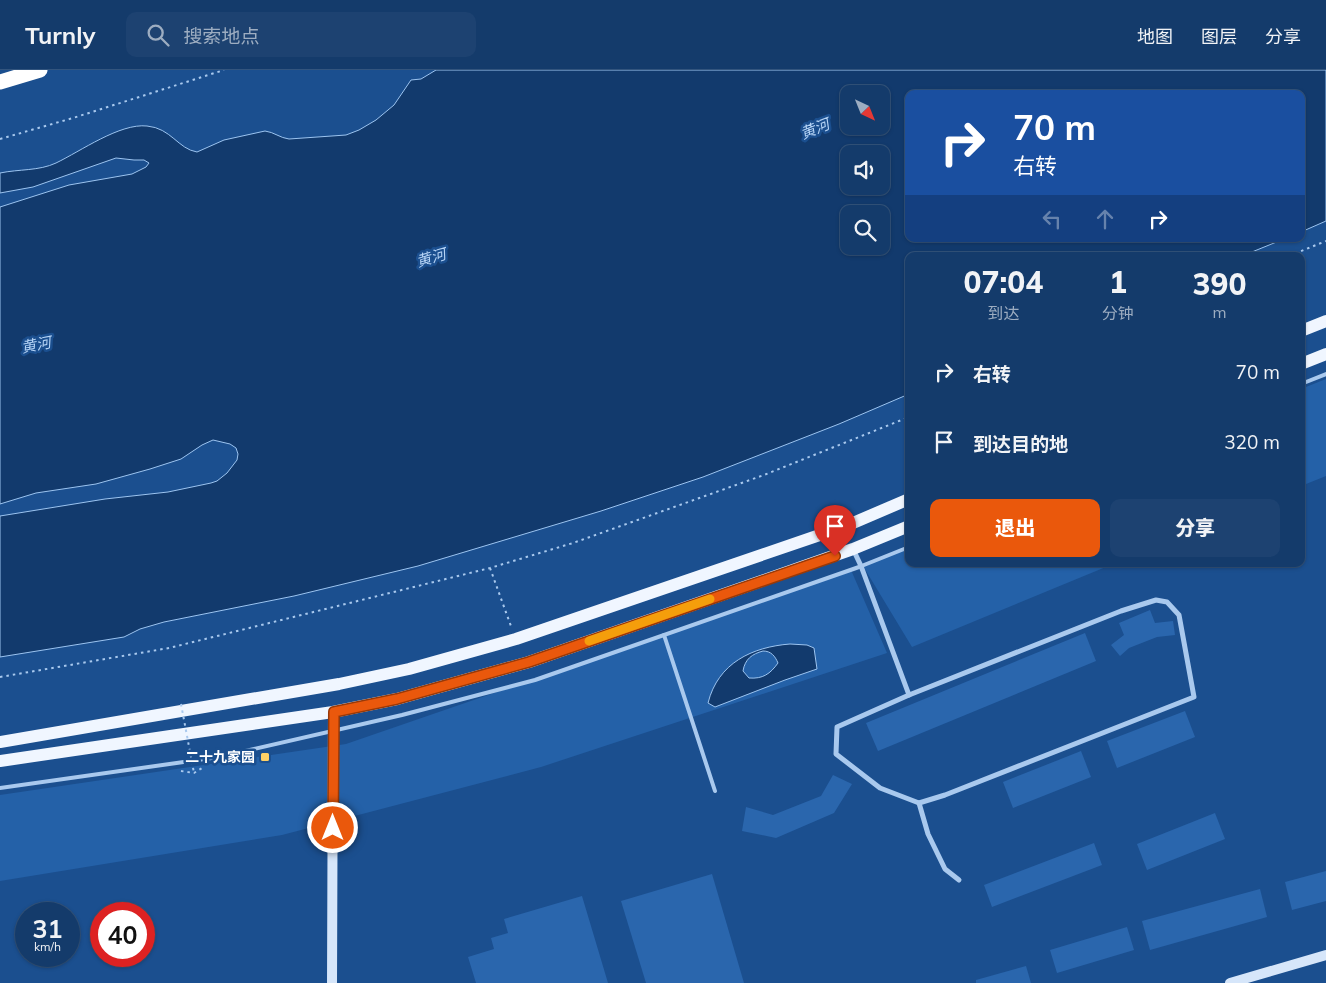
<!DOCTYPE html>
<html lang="zh">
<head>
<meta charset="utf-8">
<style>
	body { margin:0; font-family:Mulish,"Noto Sans SC",sans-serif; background:#1d4271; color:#f1f3f6; height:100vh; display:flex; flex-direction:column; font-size:19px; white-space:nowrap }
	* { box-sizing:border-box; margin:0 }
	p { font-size:16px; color:#9dadc1 }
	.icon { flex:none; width:28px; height:28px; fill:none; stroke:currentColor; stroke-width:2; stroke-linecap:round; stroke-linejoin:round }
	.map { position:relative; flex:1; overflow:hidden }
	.sheet { position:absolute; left:905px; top:182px; width:400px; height:315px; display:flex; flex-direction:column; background:#143b6b; border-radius:10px; box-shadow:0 1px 4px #0004,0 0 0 1px #33557e }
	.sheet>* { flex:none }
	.hud { position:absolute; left:905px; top:20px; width:400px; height:152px; border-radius:10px; box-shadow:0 1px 4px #0004,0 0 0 1px #33557e; background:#1a4fa0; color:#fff; overflow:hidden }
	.needle { width:32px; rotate:137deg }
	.controls { position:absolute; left:840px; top:15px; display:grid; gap:10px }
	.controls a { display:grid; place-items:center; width:50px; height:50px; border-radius:10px; background:#143b6b; box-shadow:0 1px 4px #0004,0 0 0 1px #33557e; font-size:25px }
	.speed { position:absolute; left:15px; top:832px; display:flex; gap:10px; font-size:25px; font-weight:700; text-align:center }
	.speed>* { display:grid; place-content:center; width:65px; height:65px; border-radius:50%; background:#143b6b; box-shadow:0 1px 4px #0004,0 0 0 1px #33557e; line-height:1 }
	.speed small { font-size:12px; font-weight:400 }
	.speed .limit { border:8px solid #d22; background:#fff; color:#111 }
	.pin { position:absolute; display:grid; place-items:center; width:42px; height:42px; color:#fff; margin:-51px -21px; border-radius:50% 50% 50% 0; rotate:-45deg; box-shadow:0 0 5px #0007 }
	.pin .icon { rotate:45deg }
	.me { position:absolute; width:55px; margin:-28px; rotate:0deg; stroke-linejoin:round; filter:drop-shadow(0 0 4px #0008) }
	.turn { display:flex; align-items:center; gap:18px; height:105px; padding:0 25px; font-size:22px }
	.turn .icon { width:65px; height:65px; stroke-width:2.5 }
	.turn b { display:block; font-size:35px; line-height:42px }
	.lanes { display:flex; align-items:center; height:48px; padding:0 25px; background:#0003; justify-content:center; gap:25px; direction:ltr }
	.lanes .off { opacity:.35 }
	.eta { display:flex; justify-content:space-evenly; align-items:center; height:85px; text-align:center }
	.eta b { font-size:30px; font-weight:800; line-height:35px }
	.button { display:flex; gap:10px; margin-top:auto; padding:10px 25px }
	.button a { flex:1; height:58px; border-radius:10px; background:#ea580c; color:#fff; font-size:20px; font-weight:800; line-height:58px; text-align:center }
	.button a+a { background:#1d4271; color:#f1f3f6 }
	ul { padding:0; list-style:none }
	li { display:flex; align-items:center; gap:15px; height:70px; padding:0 25px }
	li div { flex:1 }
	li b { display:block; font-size:19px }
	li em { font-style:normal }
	header { display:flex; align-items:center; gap:30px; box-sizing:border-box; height:70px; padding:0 25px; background:#143b6b; border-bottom:1px solid #33557e }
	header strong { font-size:24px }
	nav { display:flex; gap:28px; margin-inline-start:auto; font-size:18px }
	.search { width:350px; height:45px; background:#1d4271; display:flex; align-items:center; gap:12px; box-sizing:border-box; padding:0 18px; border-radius:10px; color:#9dadc1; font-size:19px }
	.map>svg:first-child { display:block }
	.green { fill:#2461a8 }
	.water { fill:#123a6d; stroke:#9cc4f0; fill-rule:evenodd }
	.building { fill:#2a66ad }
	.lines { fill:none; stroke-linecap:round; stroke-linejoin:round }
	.path { stroke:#a9c9ee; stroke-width:2; stroke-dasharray:2.5 4; stroke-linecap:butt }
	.lane { stroke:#a9c9ee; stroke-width:4 }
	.street { stroke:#a9c9ee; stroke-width:5 }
	.secondary { stroke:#d6e6fa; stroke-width:10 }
	.primary { stroke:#f0f6ff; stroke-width:12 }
	.highway { stroke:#fff; stroke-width:15 }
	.path-bridge { stroke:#a9c9ee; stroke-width:2; stroke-dasharray:2.5 4; stroke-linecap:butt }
	.route-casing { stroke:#983908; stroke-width:12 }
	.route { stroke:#ea580c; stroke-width:9 }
	.slow { stroke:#f59e0b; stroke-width:9 }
	.poi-dot { fill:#ffd166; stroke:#1b4f8f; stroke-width:2 }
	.labels { text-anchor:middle; stroke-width:5; stroke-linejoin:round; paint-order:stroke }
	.poi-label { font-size:14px; font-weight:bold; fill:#fff; stroke:#1b4f8f; text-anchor:end }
	.water-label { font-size:15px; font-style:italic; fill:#b5d3f5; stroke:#1b4f8f }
</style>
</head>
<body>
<header>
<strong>Turnly</strong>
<div class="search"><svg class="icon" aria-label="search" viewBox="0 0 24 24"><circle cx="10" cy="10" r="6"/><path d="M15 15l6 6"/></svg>搜索地点</div>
<nav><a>地图</a><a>图层</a><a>分享</a></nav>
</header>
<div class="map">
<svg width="1326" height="913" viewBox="0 0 1326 913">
	<rect width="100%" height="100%" fill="#1b4f8f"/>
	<g class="green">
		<path d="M1326,309V406L1301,416V319Z"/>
		<path d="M909,478V494H1113L912,577L863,496Z"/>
		<path d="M851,500L887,583L541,697L282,765L0,811V725L346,674Z"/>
	</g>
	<g class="water">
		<path d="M436,0H1326V151L1301,162V24H909V169H1284L1242,186H909V324L839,354L703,407L601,441L418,496L294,526L164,552L140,559L124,567L0,587V446L105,429L168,422L211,413L217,411L227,403L237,390L238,384L236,378L230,374L213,370L202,375L181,389L150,399L96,414L36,423L0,434V137L69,115L132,104L146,97L149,93L144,90H134L116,88L33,117L0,123V103C19,99 39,101 56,93C81,81 120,53 147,56C171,58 178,79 197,82L224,70L265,61C274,62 280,68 289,69L346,65L359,60L376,50L394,35L411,10L421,9ZM849,24H881V56H849ZM849,84H881V116H849ZM849,144H881V176H849Z"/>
		<path d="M790,574L807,575L814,578L817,599L785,610L715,637L708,633C718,593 752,577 790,574ZM763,581C771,581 775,586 778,593C770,604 763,609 749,608L743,601C745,589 752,584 763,581Z"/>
	</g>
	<g class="building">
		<path d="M1150,540L1155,553L1173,551L1175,565L1157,567L1129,578L1120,586L1111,575L1124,565L1119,553Z"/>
		<path d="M1085,563L1096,591L878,681L866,653Z"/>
		<path d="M1185,641L1195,667L1117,698L1107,671Z"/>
		<path d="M1081,681L1091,707L1013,738L1003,712Z"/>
		<path d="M833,705L852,714L834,743L776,768L742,761L746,737L773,745L821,726Z"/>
		<path d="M1215,743L1225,769L1147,800L1137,774Z"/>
		<path d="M1094,773L1102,795L992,837L984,815Z"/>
		<path d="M1326,801V831L1292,840L1285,812Z"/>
		<path d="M712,804L744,913H646L621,831Z"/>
		<path d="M1260,819L1267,847L1150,880L1142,851Z"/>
		<path d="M582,826L608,913H476L468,887L494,879L491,868L508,863L504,849Z"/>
		<path d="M1127,857L1134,880L1057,903L1050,880Z"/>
		<path d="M1026,896L1031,913H976V910Z"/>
	</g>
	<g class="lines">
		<g class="path">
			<path d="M0,69L73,48L224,0"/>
			<path d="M1289,186L1326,171"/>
			<path d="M490,498L512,559"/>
			<path d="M0,607L169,578L490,498L573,473L764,405L909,347"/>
			<path d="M181,701L194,703L202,698"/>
		</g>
		<g class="lane">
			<path d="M1301,314L1326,304"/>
			<path d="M664,565L715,721"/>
			<path d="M0,718L219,687L402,645L535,610L859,497L909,477"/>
		</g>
		<g class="street">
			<path d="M853,479L861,496L909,625"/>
			<path d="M1156,530L1167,532L1179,545L1194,627L945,725L919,733L880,718L836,684L837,657L909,625L1121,541Z"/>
			<path d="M919,733L928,764L945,799L959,810"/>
		</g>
		<g class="secondary">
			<path d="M332,913L333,642"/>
			<path d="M1230,913L1326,885"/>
		</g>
		<g class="primary">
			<path d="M1301,261L1326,251"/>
			<path d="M1301,294L1326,284"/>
			<path d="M0,672L339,614L409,599L516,569L846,456L909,429"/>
			<path d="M0,691L333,642L397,629L529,592L853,479L909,456"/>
		</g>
		<path class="highway" d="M0,12L40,0"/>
		<path class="path-bridge" d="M181,634L194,703"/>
	</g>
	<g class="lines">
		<defs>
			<path id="route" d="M333,758L334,642L397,629L529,592L835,486"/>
		</defs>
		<use href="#route" class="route-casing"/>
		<use href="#route" class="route"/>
		<path class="slow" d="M589,571L710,529"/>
	</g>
	<rect class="poi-dot" x="260" y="682" width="10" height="10" rx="2.5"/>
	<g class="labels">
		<g class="poi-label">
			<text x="255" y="692">二十九家园</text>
		</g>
		<g class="water-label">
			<text transform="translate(815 59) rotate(-22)" y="5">黄河</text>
			<text transform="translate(431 188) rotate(-16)" y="5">黄河</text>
			<text transform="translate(36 275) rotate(-11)" y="5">黄河</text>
		</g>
	</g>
</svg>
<div class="controls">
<a><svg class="needle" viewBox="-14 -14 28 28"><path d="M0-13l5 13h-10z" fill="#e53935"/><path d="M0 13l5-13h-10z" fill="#9dadc1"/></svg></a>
<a><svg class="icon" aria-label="sound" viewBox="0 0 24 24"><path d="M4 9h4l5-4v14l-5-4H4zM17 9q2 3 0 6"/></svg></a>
<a><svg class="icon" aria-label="search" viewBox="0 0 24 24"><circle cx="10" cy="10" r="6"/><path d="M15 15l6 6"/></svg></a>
</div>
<div class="speed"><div>31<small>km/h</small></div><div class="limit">40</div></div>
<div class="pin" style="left:835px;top:486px;background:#d93025"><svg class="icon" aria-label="arrive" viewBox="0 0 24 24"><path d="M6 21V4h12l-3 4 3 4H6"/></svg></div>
<svg class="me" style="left:333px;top:758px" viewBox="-20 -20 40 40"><circle r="17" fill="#ea580c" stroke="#fff" stroke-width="3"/><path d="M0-11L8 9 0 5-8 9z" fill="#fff"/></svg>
<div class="hud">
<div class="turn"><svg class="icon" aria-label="right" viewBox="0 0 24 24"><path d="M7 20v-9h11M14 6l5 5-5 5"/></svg><div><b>70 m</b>右转</div></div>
<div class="lanes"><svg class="icon off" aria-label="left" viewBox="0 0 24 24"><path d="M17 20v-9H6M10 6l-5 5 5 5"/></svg><svg class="icon off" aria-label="ahead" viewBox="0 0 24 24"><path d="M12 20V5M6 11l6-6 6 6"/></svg><svg class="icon" aria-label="right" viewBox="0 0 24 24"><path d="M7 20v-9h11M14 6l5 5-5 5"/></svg></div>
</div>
<section class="sheet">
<div class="eta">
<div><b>07:04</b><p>到达</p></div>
<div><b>1</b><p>分钟</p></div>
<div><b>390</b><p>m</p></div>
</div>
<ul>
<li><svg class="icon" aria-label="right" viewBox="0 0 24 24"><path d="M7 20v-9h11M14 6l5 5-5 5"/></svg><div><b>右转</b></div><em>70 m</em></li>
<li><svg class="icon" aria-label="arrive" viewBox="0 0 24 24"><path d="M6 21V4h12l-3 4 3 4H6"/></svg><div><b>到达目的地</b></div><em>320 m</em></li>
</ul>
<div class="button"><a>退出</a><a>分享</a></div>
</section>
</div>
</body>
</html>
